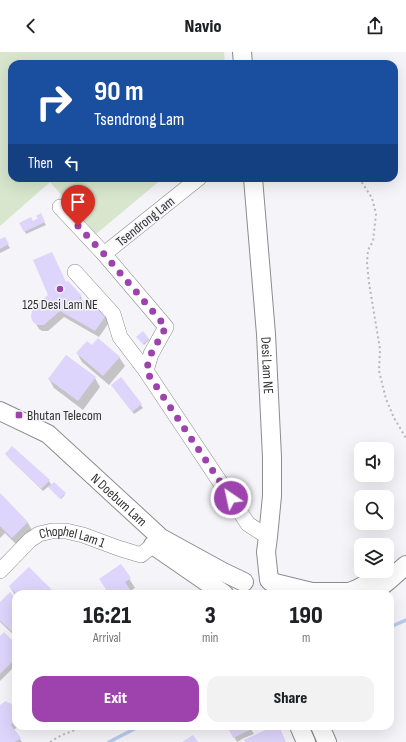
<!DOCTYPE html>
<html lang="en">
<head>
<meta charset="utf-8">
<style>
	body { margin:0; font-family:"Sofia Sans Condensed",sans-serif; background:#f2f2f2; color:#202124; height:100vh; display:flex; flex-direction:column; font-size:15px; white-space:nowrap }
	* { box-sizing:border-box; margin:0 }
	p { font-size:13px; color:#757577 }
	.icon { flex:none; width:22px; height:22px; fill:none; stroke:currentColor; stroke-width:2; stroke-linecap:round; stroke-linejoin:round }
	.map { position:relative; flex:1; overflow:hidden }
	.side { position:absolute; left:12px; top:538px; width:382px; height:140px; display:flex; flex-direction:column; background:#fff; border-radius:12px; box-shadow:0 4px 16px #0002 }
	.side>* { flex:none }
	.top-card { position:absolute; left:8px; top:8px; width:390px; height:122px; border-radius:12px; box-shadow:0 4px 16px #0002; background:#1a4fa0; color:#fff; overflow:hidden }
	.tools { position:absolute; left:354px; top:390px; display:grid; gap:8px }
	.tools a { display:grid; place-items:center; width:40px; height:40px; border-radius:8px; background:#fff; box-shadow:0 4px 16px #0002; font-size:20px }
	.pin { position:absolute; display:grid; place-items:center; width:34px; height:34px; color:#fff; margin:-41px -17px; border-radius:50% 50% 50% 0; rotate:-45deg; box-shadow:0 0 4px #0007 }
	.pin .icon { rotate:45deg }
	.me { position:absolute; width:44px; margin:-22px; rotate:326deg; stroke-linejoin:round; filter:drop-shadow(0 0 3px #0008) }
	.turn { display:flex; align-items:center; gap:14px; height:84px; padding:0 20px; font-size:18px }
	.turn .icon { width:52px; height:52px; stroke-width:2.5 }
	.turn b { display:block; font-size:28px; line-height:34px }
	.then { display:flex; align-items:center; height:38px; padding:0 20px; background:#0003; gap:8px; font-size:15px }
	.eta { display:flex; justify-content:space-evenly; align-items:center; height:68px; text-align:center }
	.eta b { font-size:24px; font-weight:800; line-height:28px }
	.primary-button { display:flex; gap:8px; margin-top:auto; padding:8px 20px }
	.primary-button a { flex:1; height:46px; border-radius:12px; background:#9e43ae; color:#fff; font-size:16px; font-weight:800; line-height:46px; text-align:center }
	.primary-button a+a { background:#f2f2f2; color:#202124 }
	header { display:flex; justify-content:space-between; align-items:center; height:52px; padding:0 20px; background:#fff; font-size:18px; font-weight:800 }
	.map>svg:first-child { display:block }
	.green { fill:#d8e6ce }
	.shadow { fill:#0003 }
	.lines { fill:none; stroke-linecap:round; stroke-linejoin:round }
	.stream { stroke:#b9cbed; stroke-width:3.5 }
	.building { fill:#ddd5fb }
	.minor-casing { stroke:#8c8b8e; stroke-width:16 }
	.major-casing { stroke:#8c8b8e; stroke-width:20 }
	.path { stroke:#b7b7ba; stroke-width:2; stroke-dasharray:2 3; stroke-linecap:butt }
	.minor { stroke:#fff; stroke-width:15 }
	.major { stroke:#fff; stroke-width:18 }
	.route { stroke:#9e43ae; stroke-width:7; stroke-dasharray:0 12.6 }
	.poi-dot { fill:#9e43ae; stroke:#f5f4f8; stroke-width:1.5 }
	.labels { text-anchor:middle; stroke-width:3; stroke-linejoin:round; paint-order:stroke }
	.street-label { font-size:14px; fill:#313132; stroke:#f5f4f8 }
	.poi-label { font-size:14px; fill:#313132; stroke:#f5f4f8 }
</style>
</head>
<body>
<header><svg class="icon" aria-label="back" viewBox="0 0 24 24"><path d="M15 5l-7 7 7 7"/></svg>Navio<svg class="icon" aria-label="share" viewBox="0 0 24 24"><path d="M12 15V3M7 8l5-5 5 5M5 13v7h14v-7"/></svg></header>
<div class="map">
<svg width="406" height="690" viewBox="0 0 406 690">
	<rect width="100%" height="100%" fill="#f5f4f8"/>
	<path class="green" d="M0,0H224L225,12H12V126H163L96,182L50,130L0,174Z"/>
	<g class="shadow">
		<path d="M40,163L46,173L26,182L21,171L33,170L39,167Z"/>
		<path d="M4,186L10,196L0,201V189Z"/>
		<path d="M68,230L81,245L83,250L106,263L110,269L99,285L64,265L48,279H42L39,277L32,265Z"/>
		<path d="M138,286L149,287V288L144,293Z"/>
		<path d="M92,294L119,305L125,314L109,333L82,310L77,301Z"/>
		<path d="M95,326L100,335L83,358L54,336L49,327Z"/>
		<path d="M121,327L143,356L134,362L114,336Z"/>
		<path d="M8,405L49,429L52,434L65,443L61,447L49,434L43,439Z"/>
		<path d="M0,443L28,471L33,480L18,494L5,481L0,486Z"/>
		<path d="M121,514L135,536L130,539L132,542H109L100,527Z"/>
		<path d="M10,535L54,542H16V545Z"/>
		<path d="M16,549V585L0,570V551Z"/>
		<path d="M0,585L16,594V613L0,629Z"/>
		<path d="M0,654H16V674H18L14,678L22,690H0Z"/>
		<path d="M228,674H258L251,677L254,682L244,686L245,688L278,674L285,690H246L244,686L237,690Z"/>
	</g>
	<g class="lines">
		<g class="stream">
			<path d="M390,575L406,568"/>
			<path d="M109,690L140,674"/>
		</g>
	</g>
	<g class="building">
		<path d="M41,161L45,170L24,180L19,171L31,165L33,169L38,166L36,164Z"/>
		<path d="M5,185L9,192L0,197V187Z"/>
		<path d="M52,200L66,230L68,229L82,244L79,246L107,262L95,279L60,259L44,273H38L34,271L32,268L31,265L32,259L34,255L48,243L33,208Z"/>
		<path d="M143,279L149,287L143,292L136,285Z"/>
		<path d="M98,286L120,305L103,324L76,301L87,289L92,293Z"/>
		<path d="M66,303L96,325L78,349L48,327Z"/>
		<path d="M121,325L142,352L132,360L111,333Z"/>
		<path d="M12,394L50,428L41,437L5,402Z"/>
		<path d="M54,430L66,441L60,447L48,435Z"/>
		<path d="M0,441L28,470L12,486L0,474Z"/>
		<path d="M121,512L131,526L125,530L133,542H110L99,527Z"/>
		<path d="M29,515L56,542H16L9,534Z"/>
		<path d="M10,540L16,547V583L0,569V550Z"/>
		<path d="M4,580L16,592V606L0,622V584Z"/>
		<path d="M6,649L8,651L9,650L12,653L15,651L16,653V669L11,673L21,686L15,690H0V653Z"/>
		<path d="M227,674H250L252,677L233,686Z"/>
		<path d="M274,674H279L286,690H245L244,688Z"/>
		<path d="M193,683L198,690H182Z"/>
	</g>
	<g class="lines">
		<defs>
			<g id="minor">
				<path d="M199,126L104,202L166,275L151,302L146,319L248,472L268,485"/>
				<path d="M60,155L104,202"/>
				<path d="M75,220L113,262L120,285L146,319"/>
				<path id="s1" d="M0,519L30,488L39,482L52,479H66L83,483L118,496L141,503L153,493"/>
			</g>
			<g id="major">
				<path d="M242,0L243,12"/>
				<path id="s2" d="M253,126L266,282L272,405V444L268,485L266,500L269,528"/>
				<path id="s3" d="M0,359L48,382L161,486L223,520L244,530"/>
				<path d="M153,493L224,542"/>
				<path d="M271,530L312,540H349C363,536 374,527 385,519"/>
				<path d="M379,536L388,529L406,513"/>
				<path d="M299,674L306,690"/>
				<path d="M320,674L327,690"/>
			</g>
		</defs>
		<use href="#minor" class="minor-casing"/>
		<use href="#major" class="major-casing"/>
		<g class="path">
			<path d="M359,126L372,146L376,162L373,189L368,198L367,211L369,231L380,297L379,319L386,347L394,366L406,386"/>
			<path d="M50,690L62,683L86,674"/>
		</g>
		<use href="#minor" class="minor"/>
		<use href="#major" class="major"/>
	</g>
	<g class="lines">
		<path class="route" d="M78,174L104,202L166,275L151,302L146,319L231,446"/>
	</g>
	<g class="poi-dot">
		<circle cx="60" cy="237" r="4"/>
		<rect x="15" y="359" width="8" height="8" rx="2"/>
	</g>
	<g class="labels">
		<g class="street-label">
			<text transform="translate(145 169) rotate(-39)" y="5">Tsendrong Lam</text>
			<text dy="5" stroke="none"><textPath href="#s2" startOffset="188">Desi Lam NE</textPath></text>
			<text dy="5" stroke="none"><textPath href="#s3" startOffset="150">N Doebum Lam</textPath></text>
			<text dy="5" stroke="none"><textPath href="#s1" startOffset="88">Chophel Lam 1</textPath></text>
		</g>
		<g class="poi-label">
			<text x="60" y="257">125 Desi Lam NE</text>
			<text x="27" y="368" text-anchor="start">Bhutan Telecom</text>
		</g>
	</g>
</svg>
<div class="tools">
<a><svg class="icon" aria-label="sound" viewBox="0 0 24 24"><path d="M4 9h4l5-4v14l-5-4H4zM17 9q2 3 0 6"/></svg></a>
<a><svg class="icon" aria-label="search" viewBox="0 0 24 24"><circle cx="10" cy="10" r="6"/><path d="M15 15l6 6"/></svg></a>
<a><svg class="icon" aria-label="layers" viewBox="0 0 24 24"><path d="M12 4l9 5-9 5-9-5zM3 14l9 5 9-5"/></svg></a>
</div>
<div class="pin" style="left:78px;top:174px;background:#d93025"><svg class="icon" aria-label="arrive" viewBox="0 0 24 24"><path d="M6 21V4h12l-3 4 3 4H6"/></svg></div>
<svg class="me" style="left:231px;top:446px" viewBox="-20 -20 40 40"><circle r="17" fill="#9e43ae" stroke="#fff" stroke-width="3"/><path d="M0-11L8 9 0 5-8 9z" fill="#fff"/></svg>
<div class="top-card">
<div class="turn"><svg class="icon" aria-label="right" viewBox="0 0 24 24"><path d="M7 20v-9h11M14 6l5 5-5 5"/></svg><div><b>90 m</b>Tsendrong Lam</div></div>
<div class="then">Then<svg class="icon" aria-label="left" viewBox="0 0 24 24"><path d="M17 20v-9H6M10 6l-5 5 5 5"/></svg></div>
</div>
<section class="side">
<div class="eta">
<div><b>16:21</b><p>Arrival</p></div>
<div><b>3</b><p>min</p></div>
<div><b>190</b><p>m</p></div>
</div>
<div class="primary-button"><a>Exit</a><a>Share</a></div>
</section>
</div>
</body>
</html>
